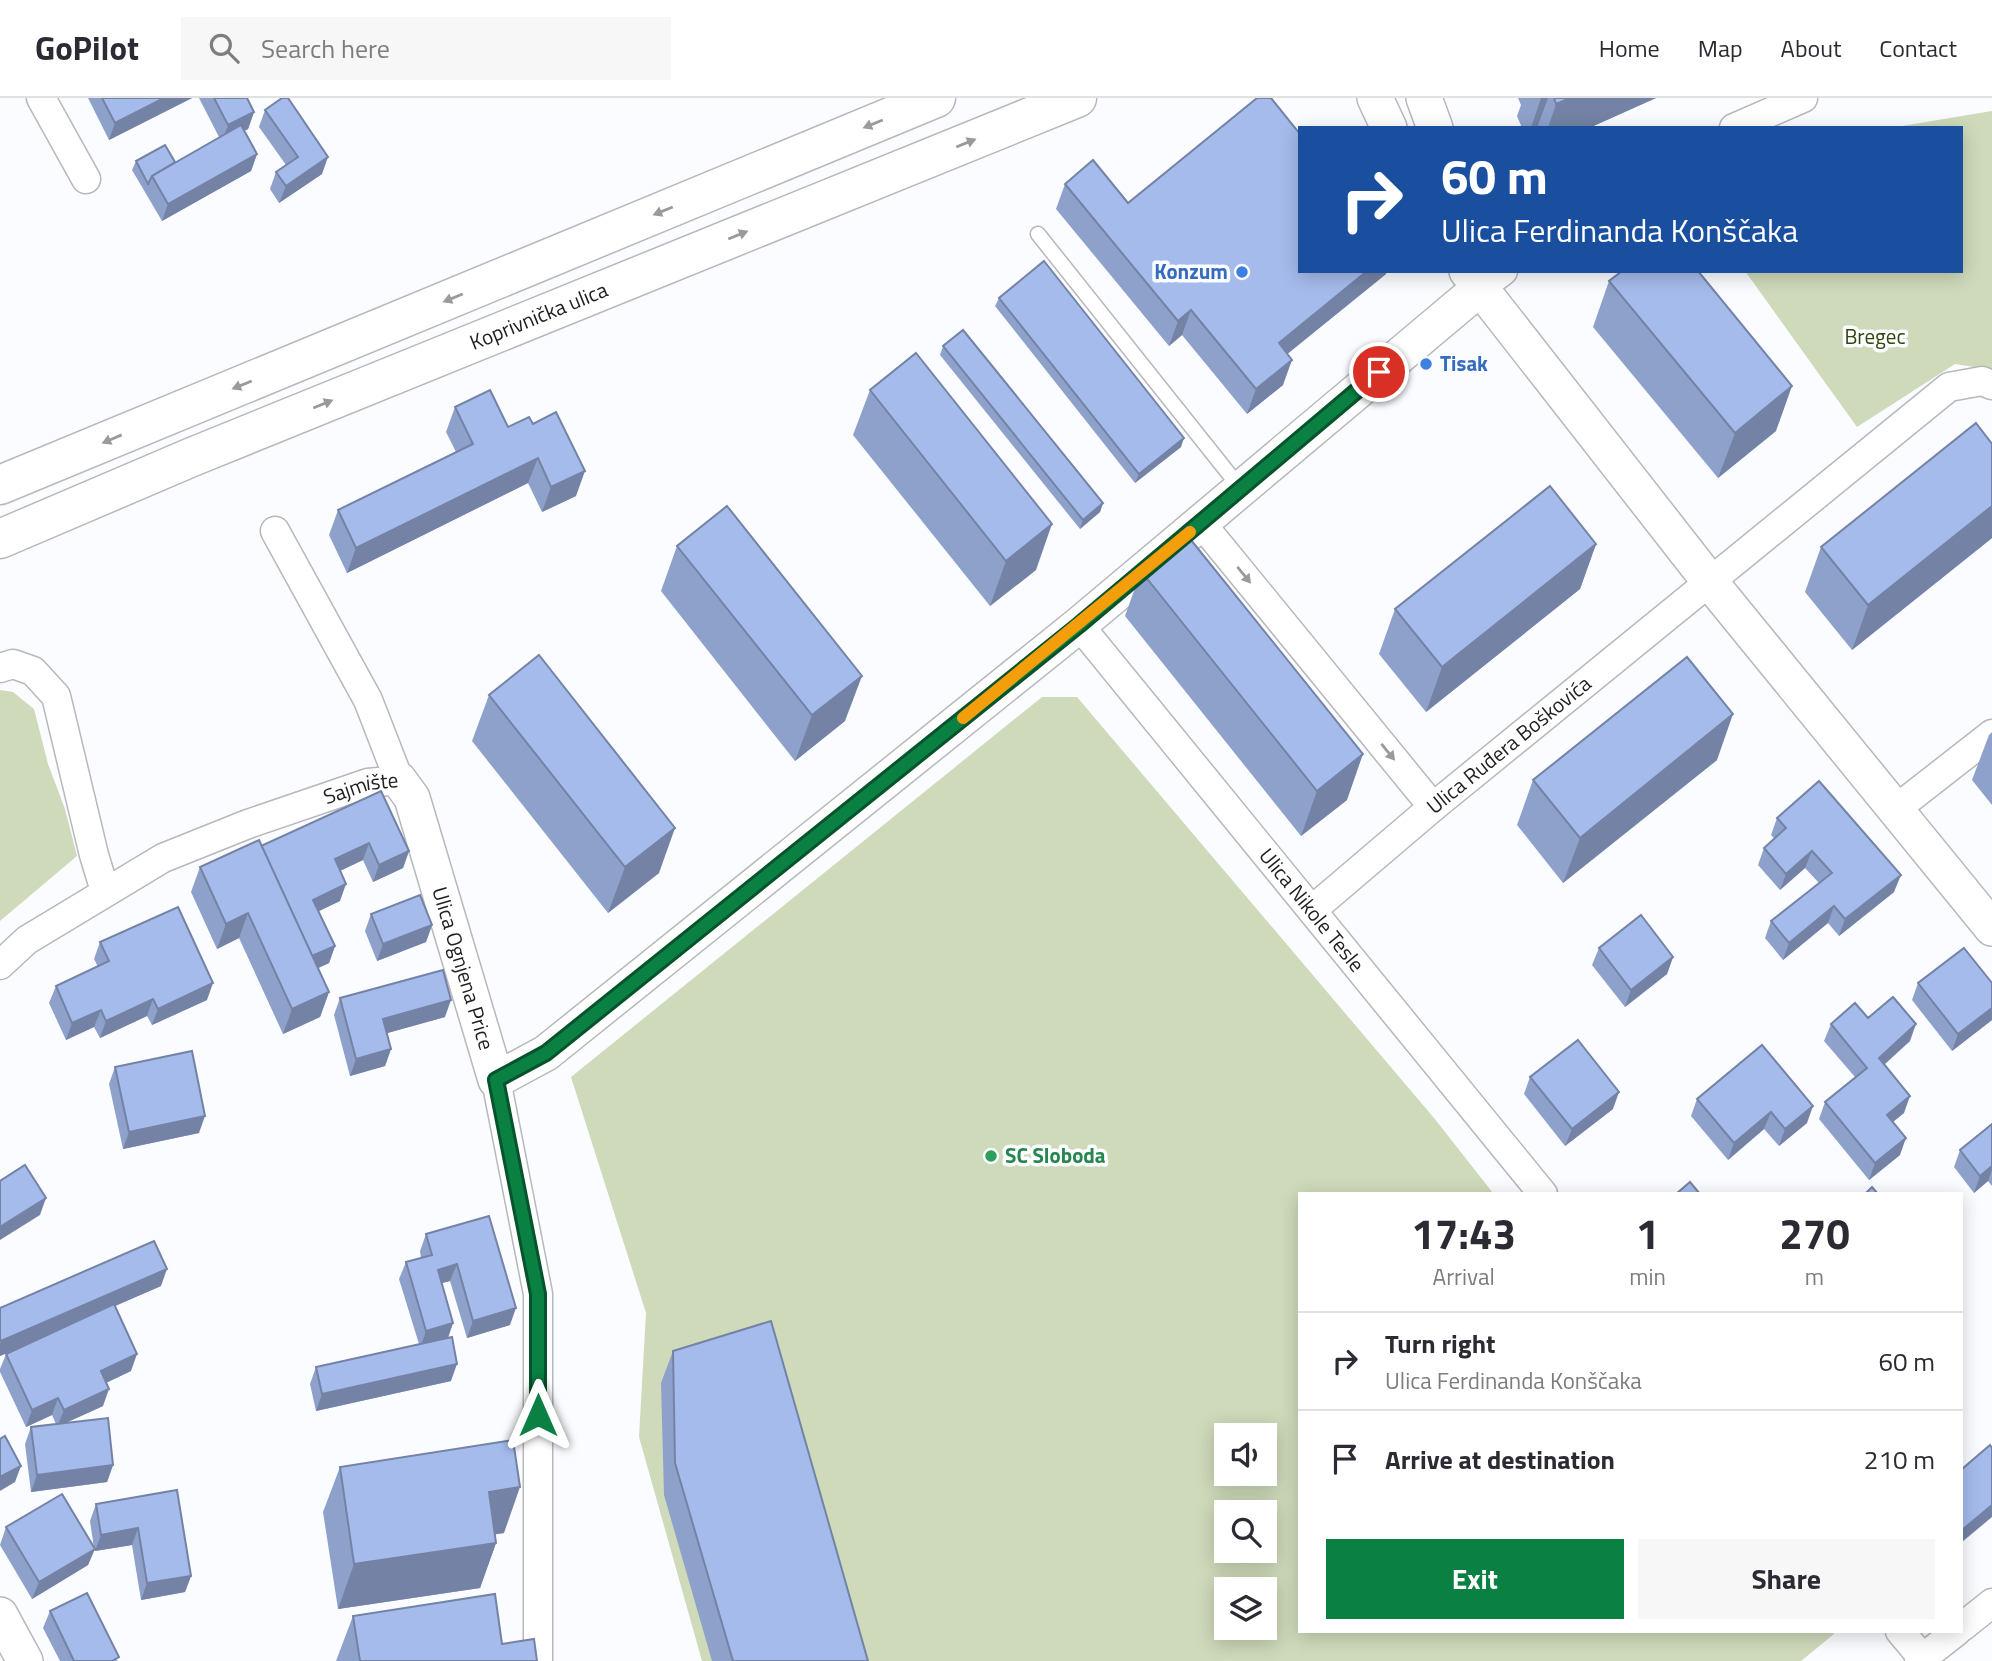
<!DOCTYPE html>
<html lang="en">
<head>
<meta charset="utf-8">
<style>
	body { margin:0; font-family:"Titillium Web",sans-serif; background:#f7f7f7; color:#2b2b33; height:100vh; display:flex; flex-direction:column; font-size:26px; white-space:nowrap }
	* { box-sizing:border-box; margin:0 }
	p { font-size:23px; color:#7c7c81 }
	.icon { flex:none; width:38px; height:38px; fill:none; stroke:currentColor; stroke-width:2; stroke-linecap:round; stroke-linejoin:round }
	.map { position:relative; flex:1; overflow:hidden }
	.drawer { position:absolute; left:1298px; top:1094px; width:665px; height:441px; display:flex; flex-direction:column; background:#fff; border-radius:0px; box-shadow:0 4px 18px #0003 }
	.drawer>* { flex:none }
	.hud { position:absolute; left:1298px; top:28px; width:665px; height:147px; border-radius:0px; box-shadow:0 4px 18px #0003; background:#1a4fa0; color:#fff; overflow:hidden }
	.fabs { position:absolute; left:1214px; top:1325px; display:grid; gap:14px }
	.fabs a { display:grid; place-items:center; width:63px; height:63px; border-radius:0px; background:#fff; box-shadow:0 4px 18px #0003; font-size:35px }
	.pin { position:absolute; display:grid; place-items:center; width:60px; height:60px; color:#fff; margin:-30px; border:4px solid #fff; border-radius:50%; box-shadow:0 2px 7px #0007 }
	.me { position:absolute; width:77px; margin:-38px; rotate:0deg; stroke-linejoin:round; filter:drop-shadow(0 0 5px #0008) }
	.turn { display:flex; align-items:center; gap:24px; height:147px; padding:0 28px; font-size:32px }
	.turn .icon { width:91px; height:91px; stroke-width:2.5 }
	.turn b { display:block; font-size:49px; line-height:60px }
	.eta { display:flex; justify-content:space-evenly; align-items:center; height:119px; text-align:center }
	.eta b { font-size:42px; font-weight:700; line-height:49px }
	.action { display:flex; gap:14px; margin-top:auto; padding:14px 28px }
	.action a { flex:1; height:80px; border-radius:0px; background:#0b8043; color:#fff; font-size:28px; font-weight:700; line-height:80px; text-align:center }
	.action a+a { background:#f7f7f7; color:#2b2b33 }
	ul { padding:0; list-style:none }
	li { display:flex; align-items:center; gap:21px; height:98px; padding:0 28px; border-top:2px solid #e1e1e2 }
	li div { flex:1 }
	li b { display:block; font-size:26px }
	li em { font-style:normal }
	header { display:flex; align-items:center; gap:42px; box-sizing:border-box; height:98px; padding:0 35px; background:#fff; border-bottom:2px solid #e1e1e2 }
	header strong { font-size:33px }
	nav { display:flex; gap:38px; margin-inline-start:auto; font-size:24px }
	.search { width:490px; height:63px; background:#f7f7f7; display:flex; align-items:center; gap:18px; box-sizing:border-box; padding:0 24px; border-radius:0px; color:#7c7c81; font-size:26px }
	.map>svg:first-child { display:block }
	.green { fill:#cedaba; fill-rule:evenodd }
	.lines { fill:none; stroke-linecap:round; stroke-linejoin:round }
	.service-casing { stroke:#b7b8bb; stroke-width:17 }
	.minor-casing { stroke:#b7b8bb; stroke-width:31 }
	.tertiary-casing { stroke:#b7b8bb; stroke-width:38 }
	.secondary-casing { stroke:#b7b8bb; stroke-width:41 }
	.service { stroke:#fff; stroke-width:14 }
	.minor { stroke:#fff; stroke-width:28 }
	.tertiary { stroke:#fff; stroke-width:35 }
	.secondary { stroke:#fff; stroke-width:38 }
	.wall { fill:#8ea1cb }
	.shaded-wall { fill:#7483a5 }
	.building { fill:#a5bbec; stroke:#7483a5; stroke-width:2 }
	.oneway { fill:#9a9a9b }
	.route-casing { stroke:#07532c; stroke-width:18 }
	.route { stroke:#0b8043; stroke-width:12 }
	.slow { stroke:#f59e0b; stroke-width:12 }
	.shop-dot { fill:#3f7fe0; stroke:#fafcff; stroke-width:2.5 }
	.leisure-dot { fill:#2e9e5b; stroke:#fafcff; stroke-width:2.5 }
	.labels { text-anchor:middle; stroke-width:7; stroke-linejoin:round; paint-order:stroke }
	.shop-label { font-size:21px; font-weight:bold; fill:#366cbe; stroke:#fafcff; text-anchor:end }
	.street-label { font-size:21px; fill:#1f1f20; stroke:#fafcff }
	.park-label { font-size:21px; fill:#34450a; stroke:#fafcff }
	.leisure-label { font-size:21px; font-weight:bold; fill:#27864d; stroke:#fafcff; text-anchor:start }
</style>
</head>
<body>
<header>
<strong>GoPilot</strong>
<div class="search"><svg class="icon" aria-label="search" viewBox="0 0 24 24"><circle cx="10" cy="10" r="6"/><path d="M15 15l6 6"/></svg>Search here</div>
<nav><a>Home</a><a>Map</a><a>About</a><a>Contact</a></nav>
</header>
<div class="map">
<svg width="1992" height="1563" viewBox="0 0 1992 1563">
	<rect width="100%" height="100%" fill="#fafcff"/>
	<g class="green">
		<path d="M1992,13V272L1955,266L1857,329L1745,173H1962V30H1890Z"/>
		<path d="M0,592L13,594L34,611L48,666L65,711L77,758L0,823Z"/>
		<path d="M1042,599H1077L1434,1020L1493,1095L1300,1096V1533H1832L1834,1536L1801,1563H702L639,1339L646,1215L571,979ZM1227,1337H1265V1376H1227ZM1227,1414H1265V1452H1227ZM1227,1491H1265V1530H1227Z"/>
	</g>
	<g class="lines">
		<defs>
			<path id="service" d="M1038,136L1241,391"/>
			<g id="minor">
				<path d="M41,0L86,81"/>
				<path d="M1734,30L1803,0"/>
				<path d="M1480,190L1503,173"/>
				<path d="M1201,425L1433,709"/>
				<path id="s1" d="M1079,527L1543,1096"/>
				<path d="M0,570L13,566L33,573L56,598L94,757L105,793"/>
				<path d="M1896,711L1992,636"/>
				<path id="s2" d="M1312,812L1433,709L1949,289L1982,283L1992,287"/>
				<path id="s3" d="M0,867L27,842L163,760L248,726L368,685L399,682L368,602L275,433"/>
				<path d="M496,982L538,1196V1563"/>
				<path d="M1962,1529L1992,1505"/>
				<path d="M1900,1533L1925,1563"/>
				<path d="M1919,1563L1957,1533"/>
			</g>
			<g id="tertiary">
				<path d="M1375,0L1389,30"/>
				<path d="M1424,0L1435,30"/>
				<path d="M1467,173L1710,484L1992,830"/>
				<path id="s4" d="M399,682L412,700L496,982L546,955L1079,527L1480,190"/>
				<path d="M0,1517L25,1563"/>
			</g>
			<g id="secondary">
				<path d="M0,387L936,0"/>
				<path id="s5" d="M0,441L192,359L1077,0"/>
			</g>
		</defs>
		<use href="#service" class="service-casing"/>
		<use href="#minor" class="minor-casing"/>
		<use href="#tertiary" class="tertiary-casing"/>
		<use href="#secondary" class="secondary-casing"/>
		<use href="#service" class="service"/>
		<use href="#minor" class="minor"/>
		<use href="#tertiary" class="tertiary"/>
		<use href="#secondary" class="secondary"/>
	</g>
	<g class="wall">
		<path d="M88,0H192L109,42Z"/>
		<path d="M199,0H247L254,14L248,31L244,33L257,56L251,73L162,123L132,72L136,63L175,64L219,39Z"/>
		<path d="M1518,0H1656L1589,30H1522L1517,18L1521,7Z"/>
		<path d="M265,12L322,76L279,105L270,91L276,74L286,67L259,29Z"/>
		<path d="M1065,86L1128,105L1300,173H1386V176L1287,256L1283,287L1247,316L1182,237L1169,248L1056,111Z"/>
		<path d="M1609,183L1776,333L1718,380L1593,229Z"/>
		<path d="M999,200L1181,349L1135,385L995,208Z"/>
		<path d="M943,248L1103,405L1100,414L1080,431L940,257Z"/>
		<path d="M870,292L1036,472L990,508L853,337Z"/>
		<path d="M455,309L508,329L576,398L542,414L528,385L347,475L329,437L338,412L456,354L446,334Z"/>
		<path d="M1992,346V440L1852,552L1805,494L1821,449Z"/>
		<path d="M1596,446L1580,491L1426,614L1379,556L1395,511Z"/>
		<path d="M677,448L845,623L795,663L661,493Z"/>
		<path d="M1141,473L1347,702L1301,738L1125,518Z"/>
		<path d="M489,597L659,775L608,815L472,643Z"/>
		<path d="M1992,634V707L1972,682L1989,637Z"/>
		<path d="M1717,662L1563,785L1517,727L1533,682Z"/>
		<path d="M381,693L409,753L403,770L373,784L363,762L340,773V803L318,813L335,848L329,865L318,870L329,894L320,919L283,936L239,840L217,851L191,794L200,769L261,748Z"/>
		<path d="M1777,720L1894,794L1839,838L1828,825L1783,862L1765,840L1771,823L1819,785L1805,770L1780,792L1758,767L1764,750L1774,740L1771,737Z"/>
		<path d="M371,816L432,827L426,844L377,863L365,833Z"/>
		<path d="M100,844L207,902L152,927L147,918L100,940L94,929L66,942L49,905L56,888L98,869L94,861Z"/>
		<path d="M1599,850L1673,859L1667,876L1625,909L1592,867Z"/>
		<path d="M1918,885H1992V922L1952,953L1912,902Z"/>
		<path d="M340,900L445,919L387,935L391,951L385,968L350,978L334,917Z"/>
		<path d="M1868,920L1910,943L1884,966L1904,1015L1893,1024L1900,1057L1869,1082L1819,1021L1825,1004L1855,979L1824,943L1831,926Z"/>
		<path d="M1762,947L1807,1025L1779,1048L1764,1031L1728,1062L1691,1018L1697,1001Z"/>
		<path d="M115,969L199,1035L123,1051L109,986Z"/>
		<path d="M1530,979L1613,1011L1565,1048L1524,996Z"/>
		<path d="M1992,1026V1088L1988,1083L1974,1095L1954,1069L1960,1052Z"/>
		<path d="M489,1118L510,1227L467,1240L450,1183L442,1185L453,1225L448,1240L451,1283L316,1313L310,1286L316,1269L419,1246L399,1181L406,1164L421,1160L420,1153L426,1136Z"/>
		<path d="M161,1188L115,1208L131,1273L106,1285L103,1308L65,1325L113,1367L107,1384L31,1394L25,1346L31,1329L56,1326L52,1317L26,1329L0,1274V1271L6,1256L27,1246L0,1258V1210Z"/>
		<path d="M673,1253L868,1563H712L664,1397L661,1285Z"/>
		<path d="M340,1369L504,1435L495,1436L496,1445L480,1490L338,1511L323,1414Z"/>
		<path d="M177,1392L191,1478L185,1494L141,1502L132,1447L95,1453L94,1451L88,1467L32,1501L0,1447L6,1429L94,1450L90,1423L96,1406Z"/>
		<path d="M50,1513L118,1563H60L43,1530Z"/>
		<path d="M353,1518L502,1546L537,1563H336Z"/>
	</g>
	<g class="shaded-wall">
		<path d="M164,0H192L109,42L115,25Z"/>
		<path d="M1541,0H1548L1537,30H1531Z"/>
		<path d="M1570,0H1656L1589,30H1548L1556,6Z"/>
		<path d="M254,14L248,31L222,44L228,27Z"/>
		<path d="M257,56L251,73L162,123L168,106Z"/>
		<path d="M328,59L322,76L279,105L286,88Z"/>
		<path d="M1367,173H1386V176L1270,270L1279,245Z"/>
		<path d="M1191,212L1182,237L1169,248L1178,223Z"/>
		<path d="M1292,262L1283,287L1247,316L1256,291Z"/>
		<path d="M1792,288L1776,333L1718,380L1735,335Z"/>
		<path d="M1184,340L1181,349L1135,385L1139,376Z"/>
		<path d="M538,360L528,385L347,475L356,450Z"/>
		<path d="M585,373L576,398L542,414L551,389Z"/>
		<path d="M1103,405L1100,414L1080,431L1083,422Z"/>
		<path d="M1992,408V440L1852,552L1868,507Z"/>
		<path d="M1052,426L1036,472L990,508L1006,463Z"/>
		<path d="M1596,446L1580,491L1426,614L1442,569Z"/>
		<path d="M862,578L845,623L795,663L812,617Z"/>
		<path d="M1733,616L1717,662L1563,785L1580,740Z"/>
		<path d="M1363,656L1347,702L1301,738L1317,693Z"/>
		<path d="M675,730L659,775L608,815L625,769Z"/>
		<path d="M369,745L363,762L329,778L335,761Z"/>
		<path d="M409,753L403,770L373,784L379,767Z"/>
		<path d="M1812,753L1805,770L1780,792L1786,776Z"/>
		<path d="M1901,777L1894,794L1839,838L1845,821Z"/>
		<path d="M346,786L340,803L307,819L313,802Z"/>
		<path d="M1834,808L1828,825L1783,862L1789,845Z"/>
		<path d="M248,815L239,840L217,851L226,826Z"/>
		<path d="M432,827L426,844L377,863L383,846Z"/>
		<path d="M335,848L329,865L301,878L307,861Z"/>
		<path d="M1673,859L1667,876L1625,909L1631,892Z"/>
		<path d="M213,885L207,902L152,927L158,911Z"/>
		<path d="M329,894L320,919L283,936L292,911Z"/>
		<path d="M153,901L147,918L100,940L106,923Z"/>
		<path d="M451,902L445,919L377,938L383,921Z"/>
		<path d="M1992,910V922L1952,953L1958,936Z"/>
		<path d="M101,912L94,929L66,942L72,925Z"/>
		<path d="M1916,926L1910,943L1873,977L1879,960Z"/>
		<path d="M391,951L385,968L350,978L356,961Z"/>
		<path d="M1619,994L1613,1011L1565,1048L1572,1031Z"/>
		<path d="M1910,998L1904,1015L1880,1034L1887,1017Z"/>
		<path d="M1813,1008L1807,1025L1779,1048L1785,1031Z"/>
		<path d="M1771,1014L1764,1031L1728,1062L1734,1045Z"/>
		<path d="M205,1018L199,1035L123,1051L129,1034Z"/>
		<path d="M1906,1040L1900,1057L1869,1082L1875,1065Z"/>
		<path d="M1992,1068V1072L1988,1083L1974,1095L1980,1078Z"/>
		<path d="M46,1100L40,1117L0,1142V1129Z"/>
		<path d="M457,1166L450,1183L431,1188L438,1172Z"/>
		<path d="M167,1171L161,1188L0,1258V1247L1,1243Z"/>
		<path d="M516,1210L510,1227L467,1240L473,1223Z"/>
		<path d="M453,1225L447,1242L420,1250L426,1233Z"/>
		<path d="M137,1256L131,1273L95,1290L101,1273Z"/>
		<path d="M457,1266L451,1283L316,1313L322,1296Z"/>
		<path d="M109,1291L103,1308L57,1329L64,1312Z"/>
		<path d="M58,1300L52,1317L26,1329L32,1312Z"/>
		<path d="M113,1367L107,1384L31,1394L37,1377Z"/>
		<path d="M21,1368L15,1384L0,1393V1379Z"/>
		<path d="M520,1389L504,1435L472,1440L489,1394Z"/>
		<path d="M1992,1407V1419L1962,1444V1432Z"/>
		<path d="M138,1430L132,1447L95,1453L101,1437Z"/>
		<path d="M496,1445L480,1490L338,1511L354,1466Z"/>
		<path d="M95,1451L88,1467L32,1501L39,1484Z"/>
		<path d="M191,1478L185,1494L141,1502L147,1485Z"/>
	</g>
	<g class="building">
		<path d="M102,0H164L115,25Z"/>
		<path d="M214,0H247L254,14L228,27Z"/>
		<path d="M282,0H288L328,59L286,88L276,74L298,59L265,12Z"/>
		<path d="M1257,0H1271L1300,36V173H1367L1279,245L1292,262L1256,291L1191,212L1178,223L1065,86L1093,62L1128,105Z"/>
		<path d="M1554,0H1570L1556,6Z"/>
		<path d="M241,27L257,56L168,106L152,78Z"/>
		<path d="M165,47L175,64L152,78L148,86L136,63Z"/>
		<path d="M1044,163L1184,340L1139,376L999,200Z"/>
		<path d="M1622,173H1698L1792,288L1735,335L1609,183Z"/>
		<path d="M963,232L1103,405L1083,422L943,248Z"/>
		<path d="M916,255L1052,426L1006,463L870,292Z"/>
		<path d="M490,292L508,329L529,319L533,326L556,314L585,373L551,389L538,360L356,450L338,412L473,346L455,309Z"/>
		<path d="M1976,325L1992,346V408L1868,507L1821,449Z"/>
		<path d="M1550,388L1596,446L1442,569L1395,511Z"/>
		<path d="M727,408L862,578L812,617L677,448Z"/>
		<path d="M1187,437L1363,656L1317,693L1141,473Z"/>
		<path d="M539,557L675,730L625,769L489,597Z"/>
		<path d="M1687,559L1733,616L1580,740L1533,682Z"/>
		<path d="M1819,683L1901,777L1845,821L1834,808L1789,845L1771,823L1832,775L1812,753L1786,776L1764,750L1786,730L1777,720Z"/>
		<path d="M381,693L409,753L379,767L369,745L335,761L346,786L313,802L335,848L312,858L261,748Z"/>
		<path d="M259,742L329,894L292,911L248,815L226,826L200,769Z"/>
		<path d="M420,797L432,827L383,846L371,816Z"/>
		<path d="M178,809L213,885L158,911L153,901L106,923L101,912L72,925L56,888L109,863L100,844Z"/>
		<path d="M1641,817L1673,859L1631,892L1599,850Z"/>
		<path d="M1964,850L1992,885V910L1958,936L1918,885Z"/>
		<path d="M443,872L451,902L383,921L391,951L356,961L340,900Z"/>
		<path d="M1893,899L1916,926L1879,960L1910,998L1887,1017L1906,1040L1875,1065L1825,1004L1867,970L1831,926L1855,905L1868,920Z"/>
		<path d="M1578,942L1619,994L1572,1031L1530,979Z"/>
		<path d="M1762,947L1813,1008L1785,1031L1771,1014L1734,1045L1697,1001Z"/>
		<path d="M192,953L205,1018L129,1034L115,969Z"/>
		<path d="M1992,1026V1068L1980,1078L1960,1052Z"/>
		<path d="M25,1067L46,1100L0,1129V1083Z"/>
		<path d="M1690,1084L1700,1096H1676Z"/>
		<path d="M1872,1089L1878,1096H1865Z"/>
		<path d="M489,1118L516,1210L473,1223L457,1166L438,1172L453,1225L426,1233L406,1164L432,1157L426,1136Z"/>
		<path d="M154,1143L167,1171L1,1243L0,1240V1210Z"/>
		<path d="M114,1206L137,1256L101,1273L109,1291L64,1312L58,1300L32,1312L6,1256Z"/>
		<path d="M771,1223L868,1563H733L675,1365L673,1253Z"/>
		<path d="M452,1239L457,1266L322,1296L316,1269Z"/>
		<path d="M108,1320L113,1367L37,1377L31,1329Z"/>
		<path d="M5,1338L21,1368L0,1379V1341Z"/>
		<path d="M513,1342L520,1389L489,1394L496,1445L354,1466L340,1369Z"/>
		<path d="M1990,1347L1992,1350V1407L1962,1432V1371Z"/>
		<path d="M177,1392L191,1478L147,1485L138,1430L101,1437L96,1406Z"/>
		<path d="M62,1396L95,1451L39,1484L6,1429Z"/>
		<path d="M87,1495L119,1559L112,1563H74L50,1513Z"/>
		<path d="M495,1496L502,1546L534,1541L537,1563H360L353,1518Z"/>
	</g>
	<defs><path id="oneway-solid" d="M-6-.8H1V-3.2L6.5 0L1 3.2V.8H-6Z" transform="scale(1.75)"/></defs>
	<g class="oneway">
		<use href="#oneway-solid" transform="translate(873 26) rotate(158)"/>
		<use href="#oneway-solid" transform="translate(966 45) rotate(-22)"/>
		<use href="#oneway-solid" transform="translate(663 113) rotate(158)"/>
		<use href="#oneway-solid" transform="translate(738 137) rotate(-22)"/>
		<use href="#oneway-solid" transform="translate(453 200) rotate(158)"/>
		<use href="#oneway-solid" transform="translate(242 287) rotate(158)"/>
		<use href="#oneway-solid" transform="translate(323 306) rotate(-22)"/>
		<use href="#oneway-solid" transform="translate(112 341) rotate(157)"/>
		<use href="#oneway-solid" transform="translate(1244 477) rotate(51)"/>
		<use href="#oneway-solid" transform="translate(1388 654) rotate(51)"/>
	</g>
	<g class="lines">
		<defs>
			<path id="route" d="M538,1317V1196L496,982L546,955L1079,527L1379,274"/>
		</defs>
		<use href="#route" class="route-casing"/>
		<use href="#route" class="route"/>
		<path class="slow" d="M963,620L1190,434"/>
	</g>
	<g class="shop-dot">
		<circle cx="1242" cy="174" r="7"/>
		<circle cx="1426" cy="266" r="7"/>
	</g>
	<circle class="leisure-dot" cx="991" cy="1058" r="7"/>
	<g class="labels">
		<g class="shop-label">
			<text x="1228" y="181">Konzum</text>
			<text x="1440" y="273" text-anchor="start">Tisak</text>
		</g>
		<g class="street-label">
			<text dy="7" stroke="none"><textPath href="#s5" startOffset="583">Koprivnička ulica</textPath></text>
			<text dy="7" stroke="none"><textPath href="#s2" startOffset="257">Ulica Ruđera Boškovića</textPath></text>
			<text dy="7" stroke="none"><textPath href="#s3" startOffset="406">Sajmište</textPath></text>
			<text dy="7" stroke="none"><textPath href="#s1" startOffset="368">Ulica Nikole Tesle</textPath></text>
			<text dy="7" stroke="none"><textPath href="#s4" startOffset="200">Ulica Ognjena Price</textPath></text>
		</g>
		<g class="park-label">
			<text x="1875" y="246">Bregec</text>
		</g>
		<g class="leisure-label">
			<text x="1005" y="1065">SC Sloboda</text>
		</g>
	</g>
</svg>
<div class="fabs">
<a><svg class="icon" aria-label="sound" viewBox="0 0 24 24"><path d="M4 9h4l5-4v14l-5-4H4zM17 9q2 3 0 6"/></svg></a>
<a><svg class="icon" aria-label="search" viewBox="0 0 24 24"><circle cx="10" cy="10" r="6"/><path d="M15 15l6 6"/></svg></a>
<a><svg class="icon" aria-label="layers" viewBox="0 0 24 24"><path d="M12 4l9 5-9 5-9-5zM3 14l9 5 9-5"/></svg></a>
</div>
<div class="pin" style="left:1379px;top:274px;background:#d93025"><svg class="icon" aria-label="arrive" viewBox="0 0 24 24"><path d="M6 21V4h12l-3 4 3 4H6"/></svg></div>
<svg class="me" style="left:538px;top:1317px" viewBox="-20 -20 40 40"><path d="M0-17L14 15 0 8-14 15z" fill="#0b8043" stroke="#fff" stroke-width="4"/></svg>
<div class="hud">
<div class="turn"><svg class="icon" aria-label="right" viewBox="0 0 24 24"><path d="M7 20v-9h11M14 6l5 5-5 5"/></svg><div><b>60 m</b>Ulica Ferdinanda Konščaka</div></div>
</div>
<section class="drawer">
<div class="eta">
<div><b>17:43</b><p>Arrival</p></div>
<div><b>1</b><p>min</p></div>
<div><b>270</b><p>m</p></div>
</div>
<ul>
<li><svg class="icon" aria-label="right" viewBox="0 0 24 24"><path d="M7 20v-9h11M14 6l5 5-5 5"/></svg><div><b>Turn right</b><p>Ulica Ferdinanda Konščaka</p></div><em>60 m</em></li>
<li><svg class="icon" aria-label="arrive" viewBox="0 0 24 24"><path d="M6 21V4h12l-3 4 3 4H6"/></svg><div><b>Arrive at destination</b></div><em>210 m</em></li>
</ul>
<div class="action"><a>Exit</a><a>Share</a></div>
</section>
</div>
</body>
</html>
